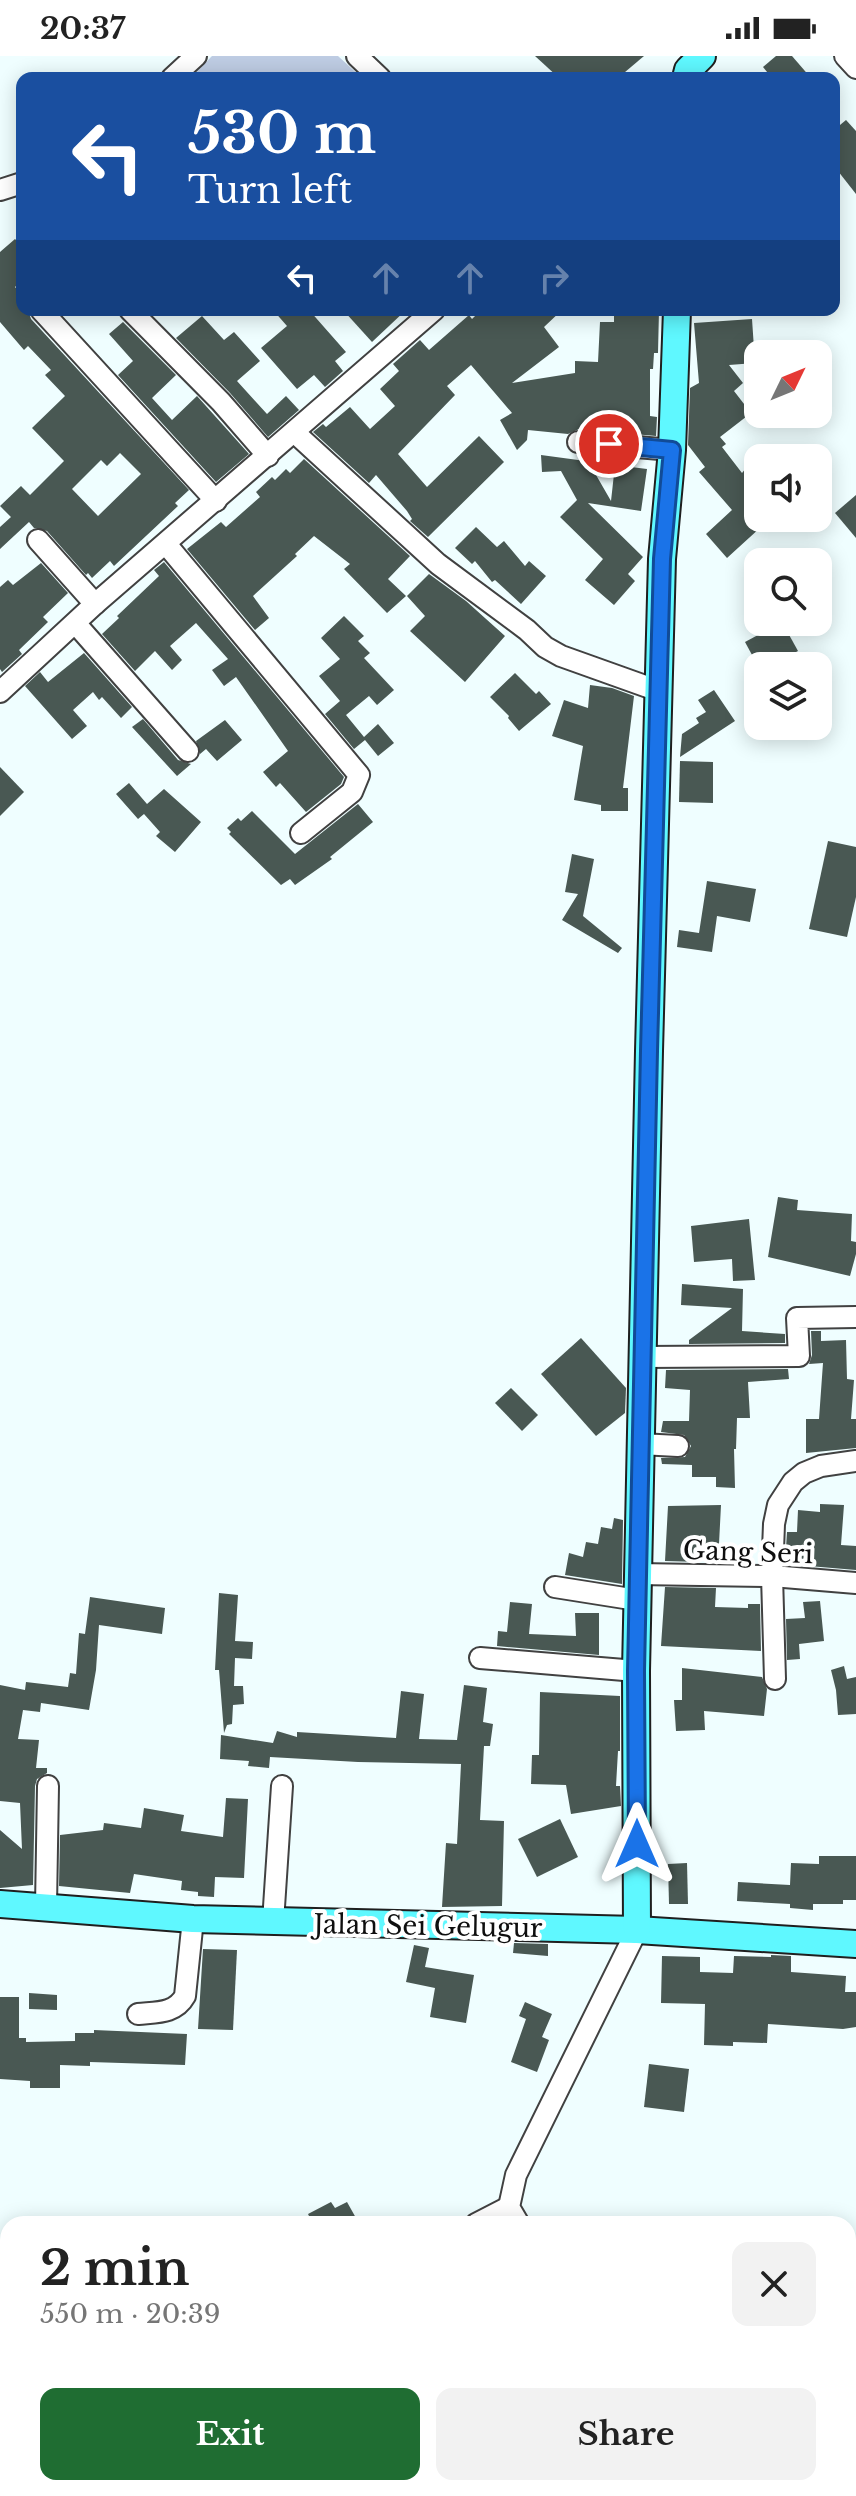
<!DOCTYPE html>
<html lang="en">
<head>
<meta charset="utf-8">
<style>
	body { margin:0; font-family:"Libre Baskerville",serif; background:#f2f2f2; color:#222; height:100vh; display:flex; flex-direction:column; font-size:30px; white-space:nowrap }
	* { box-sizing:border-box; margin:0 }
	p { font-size:26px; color:#767676 }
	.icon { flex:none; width:44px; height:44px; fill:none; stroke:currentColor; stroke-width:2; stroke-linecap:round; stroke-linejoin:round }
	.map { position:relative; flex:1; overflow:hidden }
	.side { position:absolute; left:0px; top:2160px; width:856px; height:280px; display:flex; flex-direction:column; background:#fff; border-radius:24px 24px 0 0; box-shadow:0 4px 20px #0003 }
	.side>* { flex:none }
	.guide { position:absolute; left:16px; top:16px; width:824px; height:244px; border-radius:16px; box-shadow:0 4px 20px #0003; background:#1a4fa0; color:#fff; overflow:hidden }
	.needle { width:52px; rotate:47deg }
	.tools { position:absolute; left:744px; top:284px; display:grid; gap:16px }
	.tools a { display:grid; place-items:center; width:88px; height:88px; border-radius:16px; background:#fff; box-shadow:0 4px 20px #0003; font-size:40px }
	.pin { position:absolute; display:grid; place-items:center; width:68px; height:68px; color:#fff; margin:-34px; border:4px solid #fff; border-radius:50%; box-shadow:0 2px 8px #0007 }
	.me { position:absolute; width:88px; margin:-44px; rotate:0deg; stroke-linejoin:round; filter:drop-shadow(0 0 6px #0008) }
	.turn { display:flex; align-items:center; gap:28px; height:168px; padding:0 40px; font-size:36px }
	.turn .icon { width:104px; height:104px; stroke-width:2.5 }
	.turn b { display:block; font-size:56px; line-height:68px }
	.lanes { display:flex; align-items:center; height:76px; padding:0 40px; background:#0003; justify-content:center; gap:40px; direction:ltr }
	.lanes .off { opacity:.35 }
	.round { display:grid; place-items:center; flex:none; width:84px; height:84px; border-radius:16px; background:#f2f2f2 }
	.overview { display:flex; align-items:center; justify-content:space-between; height:136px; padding:0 40px }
	h1 { font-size:48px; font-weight:700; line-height:60px }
	.button { display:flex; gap:16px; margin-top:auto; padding:16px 40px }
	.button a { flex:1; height:92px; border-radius:16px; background:#1f6d32; color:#fff; font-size:32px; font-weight:700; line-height:92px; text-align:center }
	.button a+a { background:#f2f2f2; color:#222 }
	.status { display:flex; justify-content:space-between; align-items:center; height:56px; padding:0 40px; background:#fff; direction:ltr }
	.status svg { height:22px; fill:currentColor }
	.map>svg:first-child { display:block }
	.cemetery { fill:#becce3 }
	.building { fill:#495853; fill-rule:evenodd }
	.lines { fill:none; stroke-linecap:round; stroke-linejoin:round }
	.minor-casing { stroke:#414141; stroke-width:24 }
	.major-casing { stroke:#1f1f1f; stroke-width:30 }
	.minor { stroke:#fff; stroke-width:20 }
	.major { stroke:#5ff8ff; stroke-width:26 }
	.route-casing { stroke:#114b97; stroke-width:20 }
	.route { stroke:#1a73e8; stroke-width:14 }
	.labels { text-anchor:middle; stroke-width:8; stroke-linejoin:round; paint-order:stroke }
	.street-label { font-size:26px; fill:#0e0e0e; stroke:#fff }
</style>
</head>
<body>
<div class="status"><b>20:37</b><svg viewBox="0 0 49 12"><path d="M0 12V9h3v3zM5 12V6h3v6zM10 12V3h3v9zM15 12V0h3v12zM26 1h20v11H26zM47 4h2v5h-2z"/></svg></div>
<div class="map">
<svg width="856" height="2440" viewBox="0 0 856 2440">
	<rect width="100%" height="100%" fill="#effeff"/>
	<path class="cemetery" d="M212,0H338L362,22H191Z"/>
	<g class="building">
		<path d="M535,0H644L618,22H559Z"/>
		<path d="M776,0H792L811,22H772L763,11Z"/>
		<path d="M846,64L856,75V138L834,110V74Z"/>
		<path d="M15,183L22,190V224L15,231L22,239V254H28L31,263L189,434L175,447L178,450L114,510L110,505L92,522L88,517L86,519L47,475L34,472L29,466L0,493V471L11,461L0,450L21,430L30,439L64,405L32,372L65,340L45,319L51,314L28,290L24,294L0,266V196ZM120,397L141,418L98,460L72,433L101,404L107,410Z"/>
		<path d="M273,254H309L346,296L335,305L343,315L325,331L314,319L297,333L261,292L287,270Z"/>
		<path d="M343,254H406L372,286Z"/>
		<path d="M481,254H562L544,271L559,291L512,327L575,317V305L598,306L600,266H614V254H659L658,297H654L653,313H650V360L657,361L656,380L579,373L568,378L528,374L527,384L517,394L500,364L512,357L471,309L447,330L455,339L398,398L427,431L479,380L504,406L428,481L410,465L412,463L407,455L376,419L369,427L313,376L323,368L326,371L350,351L370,373L395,350L380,333L399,315L393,308L420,284L429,294L469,259L472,263Z"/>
		<path d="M202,260L224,284L234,276L260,305L237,325L267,358L286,340L299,354L268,381L230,337L176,282Z"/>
		<path d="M752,263L755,307L729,309L743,327L734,335L751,357L720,381L726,388L722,391L742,417L758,397V467L761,471L727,502L706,478L732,454L699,416L705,411L688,389L690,332L699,327L694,267Z"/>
		<path d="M123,266L176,319L152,342L172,364L197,340L249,398L216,426L118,319L133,305L109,278Z"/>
		<path d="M541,399L593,406L592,412L611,445L615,409L647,413L641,455L588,447L643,501L628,518L635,525L614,549L585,524L603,503L560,461L577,444L561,415L542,416Z"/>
		<path d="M304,403L410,500L388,523L406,540L387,557L344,513L350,508L314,480L295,498L297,500L253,540L269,562L255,574L187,493L221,466L226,471L260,441L256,436L272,421L275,424L286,413L290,417Z"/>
		<path d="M856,439V482L835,457Z"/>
		<path d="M476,471L497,491L504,485L525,510L529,505L546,520L521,548L495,524L492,526L475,505L472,508L455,492Z"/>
		<path d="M164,506L344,721L341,728L306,756L280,727L276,731L263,716L288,695L236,621L224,630L212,614L228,603L196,567L170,590L182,604L172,614L155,595L135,615L102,578L119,562L117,560L159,520L154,514Z"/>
		<path d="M41,507L68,537L43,561L48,566L19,594L22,598L2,616L0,613V531L8,524L13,529Z"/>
		<path d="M429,518L466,545L505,580L465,626L410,575L425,560L407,540Z"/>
		<path d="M344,560L364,580L358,585L370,597L364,602L394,634L377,649L369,640L346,659L364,681L378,668L394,687L378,700L365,684L354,693L325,658L340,645L319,620L340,603L321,582Z"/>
		<path d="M782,566L798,595L770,610H758L745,586Z"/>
		<path d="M84,597L132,651L121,662L102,641L99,644L93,636L73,654L87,670L72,683L25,630L40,616L48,626Z"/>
		<path d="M515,617L536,638L539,635L551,648L519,675L508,662L509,660L490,641Z"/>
		<path d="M590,629L612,632L634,640L623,732H628V755H601V749L574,744L583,690L552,680L564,644L588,652Z"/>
		<path d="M714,634L735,665L680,701L682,678L699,667L696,662L706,656L698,644Z"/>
		<path d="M143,663L178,704L191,708L177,720L132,671Z"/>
		<path d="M225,664L242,684L217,705L206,693L200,698L196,685Z"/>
		<path d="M680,705L713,706V747L679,746Z"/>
		<path d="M0,711L24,736L0,760Z"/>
		<path d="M129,727L147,748L164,733L201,766L175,796L156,780L160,776L144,758L138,763L116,738Z"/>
		<path d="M358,748L373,766L330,801L332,803L295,829L290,823L281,829L229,778L231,776L227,772L238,762L241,765L252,755L295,798Z"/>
		<path d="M828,785L856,791V841L847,881L809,873Z"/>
		<path d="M572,798L594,803L583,860L622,892L618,897L562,864L578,838L565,836Z"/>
		<path d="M707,825L756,833L750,866L717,860L712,896L677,891L679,874L699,877Z"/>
		<path d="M778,1141L798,1144L797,1154L852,1158L851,1185L856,1186V1198L850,1220L768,1201Z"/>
		<path d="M749,1163L755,1224L733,1225L732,1203L694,1206L691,1170Z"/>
		<path d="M682,1228L743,1233L742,1275L785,1278V1287L689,1288V1284L732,1252L681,1249Z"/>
		<path d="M811,1275H821V1285L846,1284L847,1323L854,1324L851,1363H856V1392L806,1397V1363H819L823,1307L809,1308L812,1299Z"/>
		<path d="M581,1282L626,1332L625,1357L596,1380L541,1318Z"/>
		<path d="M788,1313L789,1323L748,1326L750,1362H737L736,1393H734L735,1432L716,1431V1421H692V1409L662,1408L661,1402L685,1401L691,1390L684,1379L661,1376L663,1365H689L690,1334L665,1332L666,1314Z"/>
		<path d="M511,1332L538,1359L522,1375L495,1347Z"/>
		<path d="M820,1448L844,1449L841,1489L856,1490V1514L785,1508L787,1476H797L798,1454L820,1456Z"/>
		<path d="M721,1449L719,1488L700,1489V1506L665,1505L668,1450Z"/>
		<path d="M614,1462L623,1464L622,1528L565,1519L569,1497L583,1501L586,1486L598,1488L601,1471L612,1473Z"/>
		<path d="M665,1531L716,1532L715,1551L748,1552V1548H760L761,1595L661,1590Z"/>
		<path d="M219,1537L238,1539L235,1585L253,1586L252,1603L235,1602L234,1630H243L244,1648L233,1649L232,1668L227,1669L224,1677L219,1614H215Z"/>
		<path d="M90,1541L165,1552L162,1578L99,1569L96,1614L89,1654L41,1647L40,1656L23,1654L18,1683L39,1684L36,1712H47V1717L37,1723L35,1730L33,1829L0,1832V1774L22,1793L20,1747L0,1745V1629L25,1634L26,1626L68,1631L70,1617L76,1618L79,1577L85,1578Z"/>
		<path d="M820,1545L824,1585L799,1588L800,1603L787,1604L786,1563L805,1562L803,1546Z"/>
		<path d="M510,1546L532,1548L529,1578L576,1580L575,1557H599V1599L497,1590L498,1575L507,1576Z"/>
		<path d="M844,1610L847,1623L856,1621V1658L838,1659L836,1634L831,1614Z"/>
		<path d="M682,1612L762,1621L767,1633L764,1660L704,1655L705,1674L676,1675L674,1644H682Z"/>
		<path d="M464,1629L487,1632L483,1666L493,1668L490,1690H484L480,1764L504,1765L502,1850L442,1851L446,1787L457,1788L461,1708L358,1706L270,1701L269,1712L248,1710L249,1705L220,1703L221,1679L273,1687L277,1675L297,1681V1676L396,1682L401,1635L424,1638L419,1683L457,1684Z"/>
		<path d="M540,1636L620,1640V1695H618L616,1730H620L621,1750L571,1758L566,1729L531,1728L532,1699H539Z"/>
		<path d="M226,1742L248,1743L244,1822L215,1821L214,1841L198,1840V1836L181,1834L182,1825L134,1818L130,1837L59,1830L60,1779L103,1774L104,1767L141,1772L144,1752L184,1759L181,1775L223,1781Z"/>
		<path d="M560,1763L578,1801L537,1821L518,1783Z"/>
		<path d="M819,1800H856V1844H843V1848H813V1854L790,1852V1848L737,1845L738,1826L790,1829L791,1807L819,1808Z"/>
		<path d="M687,1807L688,1848H669L668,1808Z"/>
		<path d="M514,1887L548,1888V1900L513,1897Z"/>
		<path d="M414,1889L429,1892L425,1911L474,1919L466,1967L430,1961L435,1932L406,1926Z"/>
		<path d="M203,1893L237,1894L233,1974L198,1973Z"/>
		<path d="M771,1899L791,1900V1916L846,1920L845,1936H856V1971L843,1973L768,1968L767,1987L733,1986V1990L704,1989L705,1948L661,1947L662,1900L700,1901V1916L733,1917L734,1900L771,1901Z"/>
		<path d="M29,1937L57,1939V1954L29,1953Z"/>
		<path d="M0,1941H19V1982H26V1986L75,1985V1977H94V1974L187,1978L185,2009L90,2006V2010L60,2009V2032H30V2025L0,2023Z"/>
		<path d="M525,1946L552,1958L542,1981L549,1984L537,2016L511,2006L526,1963L519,1960Z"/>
		<path d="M649,2008L689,2013L684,2056L644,2051Z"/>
		<path d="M331,2146L335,2152L347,2146L356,2162L345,2168H313L308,2158Z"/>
	</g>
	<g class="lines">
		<defs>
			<g id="minor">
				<path d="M357,0L380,22"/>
				<path d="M845,0L856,12"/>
				<path d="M172,22L196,0"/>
				<path d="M0,134L22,127"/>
				<path d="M41,254L216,445"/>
				<path d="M130,254L221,346L268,400"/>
				<path d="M294,376L438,508L527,574L545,591L561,600L659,635"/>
				<path d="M578,386L672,394"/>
				<path d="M38,484L95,548"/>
				<path d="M166,488L359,719L352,736L301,777"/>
				<path d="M76,568L188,695"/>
				<path d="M0,636L95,548L434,254"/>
				<path d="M643,1301L799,1300L797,1262L856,1261"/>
				<path d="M640,1388L678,1390"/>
				<path d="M637,1518L772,1520L856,1527"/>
				<path d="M555,1531L637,1544"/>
				<path d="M480,1602L636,1615"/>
				<path d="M775,1623L772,1520L774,1468L778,1449L793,1426L804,1417L821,1410L856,1405"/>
				<path d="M46,1850L48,1730"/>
				<path d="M273,1866L282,1730"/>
				<path d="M138,1958C156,1956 175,1958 185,1940L193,1863"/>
				<path d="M476,2168L509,2151"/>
				<path d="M519,2168L509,2151L516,2119L637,1874"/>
				<path d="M670,2432L672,2440"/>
				<path d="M336,2440L341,2432"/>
			</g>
			<g id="major">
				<path d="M686,22L688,14L702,0"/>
				<path d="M0,1848L193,1863L637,1874L856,1888"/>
				<path d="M637,1874L636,1615L649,995L662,503L672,394L677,254"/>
			</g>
		</defs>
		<use href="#minor" class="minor-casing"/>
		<use href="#major" class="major-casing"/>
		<use href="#minor" class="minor"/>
		<use href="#major" class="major"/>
	</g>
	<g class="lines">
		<defs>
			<path id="route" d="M609,388L672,394L662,503L649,995L636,1615L637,1788"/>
		</defs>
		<use href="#route" class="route-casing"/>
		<use href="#route" class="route"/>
	</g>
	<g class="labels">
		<g class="street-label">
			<text transform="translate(748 1496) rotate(2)" y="9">Gang Seri</text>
			<text transform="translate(428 1870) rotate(1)" y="9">Jalan Sei Gelugur</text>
		</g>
	</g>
</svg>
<div class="tools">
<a><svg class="needle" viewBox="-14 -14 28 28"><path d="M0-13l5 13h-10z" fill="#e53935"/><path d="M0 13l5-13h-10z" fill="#767676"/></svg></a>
<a><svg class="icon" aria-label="sound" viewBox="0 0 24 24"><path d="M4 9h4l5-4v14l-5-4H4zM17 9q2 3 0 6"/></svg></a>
<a><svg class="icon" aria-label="search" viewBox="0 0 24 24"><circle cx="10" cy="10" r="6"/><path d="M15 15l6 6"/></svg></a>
<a><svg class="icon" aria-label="layers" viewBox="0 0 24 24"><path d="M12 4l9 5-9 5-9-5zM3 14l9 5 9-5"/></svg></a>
</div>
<div class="pin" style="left:609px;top:388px;background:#d93025"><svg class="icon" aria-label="arrive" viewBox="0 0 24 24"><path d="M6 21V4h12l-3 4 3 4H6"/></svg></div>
<svg class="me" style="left:637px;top:1788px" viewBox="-20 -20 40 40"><path d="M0-17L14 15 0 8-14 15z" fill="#1a73e8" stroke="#fff" stroke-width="4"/></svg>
<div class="guide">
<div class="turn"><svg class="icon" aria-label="left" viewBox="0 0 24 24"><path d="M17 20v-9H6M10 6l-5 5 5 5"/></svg><div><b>530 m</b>Turn left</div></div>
<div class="lanes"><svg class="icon" aria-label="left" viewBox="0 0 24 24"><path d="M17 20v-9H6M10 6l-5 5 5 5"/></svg><svg class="icon off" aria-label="ahead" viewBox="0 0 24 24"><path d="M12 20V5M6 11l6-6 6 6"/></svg><svg class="icon off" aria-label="ahead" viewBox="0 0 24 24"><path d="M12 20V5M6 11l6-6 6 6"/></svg><svg class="icon off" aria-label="right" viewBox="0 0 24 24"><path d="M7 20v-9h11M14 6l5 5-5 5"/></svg></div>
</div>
<section class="side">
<div class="overview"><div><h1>2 min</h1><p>550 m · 20:39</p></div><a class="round"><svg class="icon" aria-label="close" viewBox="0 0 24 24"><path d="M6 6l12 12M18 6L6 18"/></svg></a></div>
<div class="button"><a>Exit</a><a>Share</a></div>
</section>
</div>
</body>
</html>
